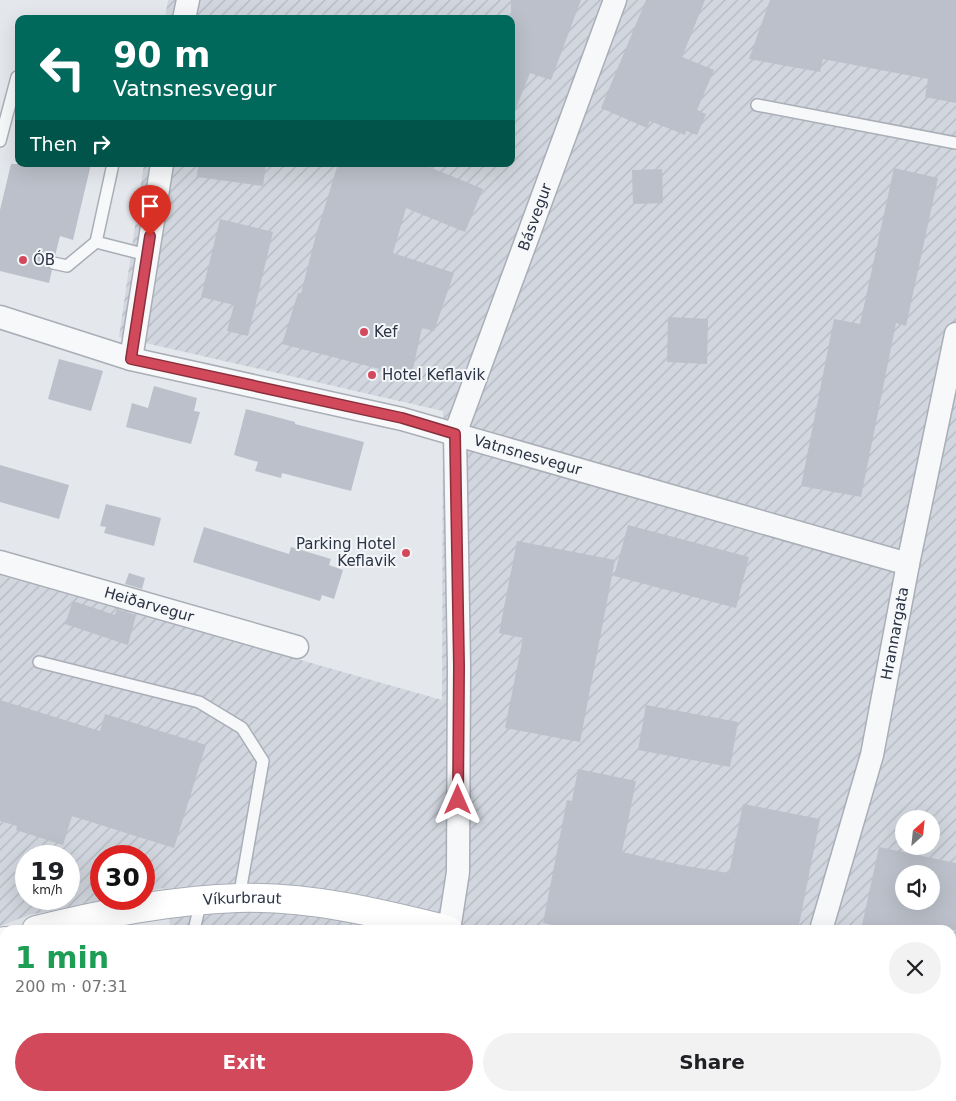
<!DOCTYPE html>
<html lang="en">
<head>
<meta charset="utf-8">
<style>
	body { margin:0; font-family:"DejaVu Sans",sans-serif; background:#f2f2f2; color:#202124; height:100vh; display:flex; flex-direction:column; font-size:19px; white-space:nowrap }
	* { box-sizing:border-box; margin:0 }
	p { font-size:16px; color:#757577 }
	.icon { flex:none; width:28px; height:28px; fill:none; stroke:currentColor; stroke-width:2; stroke-linecap:round; stroke-linejoin:round }
	.map { position:relative; flex:1; overflow:hidden }
	.sheet { position:absolute; left:0px; top:925px; width:956px; height:176px; display:flex; flex-direction:column; background:#fff; border-radius:15px 15px 0 0; box-shadow:0 5px 20px #0002 }
	.sheet>* { flex:none }
	.hud { position:absolute; left:15px; top:15px; width:500px; height:152px; border-radius:10px; box-shadow:0 5px 20px #0002; background:#00695c; color:#fff; overflow:hidden }
	.needle { width:32px; rotate:27deg }
	.buttons { position:absolute; left:895px; top:810px; display:grid; gap:10px }
	.buttons a { display:grid; place-items:center; width:45px; height:45px; border-radius:50%; background:#fff; box-shadow:0 5px 20px #0002; font-size:25px }
	.speed { position:absolute; left:15px; top:845px; display:flex; gap:10px; font-size:25px; font-weight:700; text-align:center }
	.speed>* { display:grid; place-content:center; width:65px; height:65px; border-radius:50%; background:#fff; box-shadow:0 5px 20px #0002; line-height:1 }
	.speed small { font-size:12px; font-weight:400 }
	.speed .limit { border:8px solid #d22; background:#fff; color:#111 }
	.pin { position:absolute; display:grid; place-items:center; width:42px; height:42px; color:#fff; margin:-51px -21px; border-radius:50% 50% 50% 0; rotate:-45deg; box-shadow:0 0 5px #0007 }
	.pin .icon { rotate:45deg }
	.me { position:absolute; width:55px; margin:-28px; rotate:0deg; stroke-linejoin:round; filter:drop-shadow(0 0 4px #0008) }
	.turn { display:flex; align-items:center; gap:18px; height:105px; padding:0 15px; font-size:22px }
	.turn .icon { width:65px; height:65px; stroke-width:2.5 }
	.turn b { display:block; font-size:35px; line-height:42px }
	.then { display:flex; align-items:center; height:48px; padding:0 15px; background:#0003; gap:10px; font-size:19px }
	.round { display:grid; place-items:center; flex:none; width:52px; height:52px; border-radius:26px; background:#f2f2f2 }
	.summary { display:flex; align-items:center; justify-content:space-between; height:85px; padding:0 15px }
	h1 { font-size:30px; font-weight:800; line-height:38px; color:#1e9e55 }
	.primary-button { display:flex; gap:10px; margin-top:auto; padding:10px 15px }
	.primary-button a { flex:1; height:58px; border-radius:30px; background:#d1495b; color:#fff; font-size:20px; font-weight:800; line-height:58px; text-align:center }
	.primary-button a+a { background:#f2f2f2; color:#202124 }
	.map>svg:first-child { display:block }
	.industrial { fill:url(#industrial-furrows); fill-rule:evenodd }
	.building { fill:#bbc0ca; fill-rule:evenodd }
	.lines { fill:none; stroke-linecap:round; stroke-linejoin:round }
	.lane-casing { stroke:#a9aeb7; stroke-width:14 }
	.street-casing { stroke:#a9aeb7; stroke-width:25 }
	.secondary-casing { stroke:#a9aeb7; stroke-width:30 }
	.lane { stroke:#f7f8fa; stroke-width:11 }
	.street { stroke:#f7f8fa; stroke-width:22 }
	.secondary { stroke:#fff; stroke-width:28 }
	.route-casing { stroke:#882f3b; stroke-width:12 }
	.route { stroke:#d1495b; stroke-width:9 }
	.poi-dot { fill:#d1495b; stroke:#f4f6f9; stroke-width:2 }
	.labels { text-anchor:middle; stroke-width:4; stroke-linejoin:round; paint-order:stroke }
	.street-label { font-size:15px; fill:#2b3445; stroke:#f4f6f9 }
	.poi-label { font-size:15px; fill:#2b3445; stroke:#f4f6f9; text-anchor:start }
</style>
</head>
<body>
<div class="map">
<svg width="956" height="1101" viewBox="0 0 956 1101">
	<defs>
		<pattern id="industrial-furrows" width="10" height="10" patternUnits="userSpaceOnUse" patternTransform="scale(1.25)"><rect width="10" height="10" fill="#d2d6de"/><path d="M-1 1l2-2M0 10L10 0M9 11l2-2" fill="none" stroke="#b4b8c0"/></pattern>
	</defs>
	<rect width="100%" height="100%" fill="#e4e7ec"/>
	<path class="industrial" d="M168,0H956V1101H412L405,1099L404,1101H0V1096H951V930H171L163,888L144,892V856H101V899H111L29,915L0,926V575L442,700L443,411L119,337L144,164H511V19H165ZM904,819H931V846H904ZM26,856H69V899H26ZM904,874H931V901H904Z"/>
	<g class="building">
		<path d="M511,0H581L551,80L530,73L512,118Z"/>
		<path d="M646,0H705L682,57L714,70L697,110L706,114L697,135L686,131L685,135L650,121L647,128L601,108Z"/>
		<path d="M770,0H956V103L925,97L928,79L823,59L820,72L749,59Z"/>
		<path d="M11,164H91L73,240L60,236L55,256H50L46,261V266L52,270L49,283L0,271V210Z"/>
		<path d="M198,164H266L263,186L197,177Z"/>
		<path d="M338,164H422L483,189L465,232L406,208L393,253L454,273L434,331L422,328L411,377L282,344L298,293H301L316,235Z"/>
		<path d="M894,168L938,178L906,326L896,323L861,497L801,486L834,319L860,324Z"/>
		<path d="M662,169L663,203L633,204L632,170Z"/>
		<path d="M220,219L273,232L248,336L227,331L234,305L201,297Z"/>
		<path d="M668,317L708,319L707,364L667,362Z"/>
		<path d="M59,359L103,371L91,411L48,399Z"/>
		<path d="M154,386L197,398L194,411L200,412L191,444L126,427L132,403L148,408Z"/>
		<path d="M246,409L295,422V424L364,442L351,491L282,473L281,478L255,471L258,462L234,455Z"/>
		<path d="M0,465L69,485L59,519L0,502Z"/>
		<path d="M106,504L161,518L154,546L104,533L106,527L100,526Z"/>
		<path d="M628,525L749,557L736,608L614,576Z"/>
		<path d="M204,527L289,554L291,547L331,559L329,565L343,570L334,599L322,595L320,601L193,562Z"/>
		<path d="M517,541L615,560L580,742L505,728L523,638L499,633Z"/>
		<path d="M129,573L145,578L142,589L125,584Z"/>
		<path d="M73,601L115,615L117,609L136,615L128,645L65,624Z"/>
		<path d="M0,700L100,731L105,714L206,745L174,848L72,816L63,845L16,830L17,826L0,821Z"/>
		<path d="M646,705L738,722L730,767L638,750Z"/>
		<path d="M578,769L636,781L622,852L686,866L729,873L743,804L820,819L798,930H578L543,923L567,800L572,801Z"/>
		<path d="M879,847L956,863V930H861ZM904,874H931V901H904Z"/>
	</g>
	<g class="lines">
		<defs>
			<g id="lane">
				<path d="M757,105L956,143"/>
				<path d="M0,141L17,77L19,78"/>
				<path d="M96,242L113,164"/>
				<path d="M53,263L67,266L96,242L147,255"/>
				<path d="M39,662L199,702L242,728L263,761L239,898"/>
				<path d="M194,930L201,901"/>
				<path d="M0,1065L5,1063"/>
				<path d="M0,1084L5,1095"/>
				<path d="M642,1101L643,1096"/>
			</g>
			<g id="street">
				<path d="M184,19L188,0"/>
				<path id="s1" d="M0,317L131,359L402,419L908,564"/>
				<path d="M131,359L162,164"/>
				<path id="s2" d="M0,562L297,647"/>
				<path id="s3" d="M449,930L458,872L459,666L455,434L615,0"/>
				<path id="s4" d="M821,930L872,755L908,564L956,334"/>
				<path d="M466,1096L475,1101"/>
				<path d="M52,1101L69,1096"/>
				<path d="M768,1101L770,1096"/>
			</g>
			<g id="secondary">
				<path id="s5" d="M36,930C102,914 170,900 238,898C310,896 380,913 448,930"/>
				<path d="M0,942L5,941"/>
			</g>
		</defs>
		<use href="#lane" class="lane-casing"/>
		<use href="#street" class="street-casing"/>
		<use href="#secondary" class="secondary-casing"/>
		<use href="#lane" class="lane"/>
		<use href="#street" class="street"/>
		<use href="#secondary" class="secondary"/>
	</g>
	<g class="lines">
		<defs>
			<path id="route" d="M150,236L131,359L402,418L455,434L459,666L458,800"/>
		</defs>
		<use href="#route" class="route-casing"/>
		<use href="#route" class="route"/>
	</g>
	<g class="poi-dot">
		<circle cx="23" cy="260" r="5"/>
		<circle cx="364" cy="332" r="5"/>
		<circle cx="372" cy="375" r="5"/>
		<circle cx="406" cy="553" r="5"/>
	</g>
	<g class="labels">
		<g class="street-label">
			<text dy="5" stroke="none"><textPath href="#s3" startOffset="728">Básvegur</textPath></text>
			<text dy="5" stroke="none"><textPath href="#s1" startOffset="546">Vatnsnesvegur</textPath></text>
			<text dy="5" stroke="none"><textPath href="#s2" startOffset="155">Heiðarvegur</textPath></text>
			<text dy="5" stroke="none"><textPath href="#s4" startOffset="306">Hrannargata</textPath></text>
			<text dy="5" stroke="none"><textPath href="#s5" startOffset="209">Víkurbraut</textPath></text>
		</g>
		<g class="poi-label">
			<text x="33" y="265">ÓB</text>
			<text x="374" y="337">Kef</text>
			<text x="382" y="380">Hotel Keflavik</text>
			<text x="396" y="549" text-anchor="end">Parking Hotel<tspan x="396" dy="17">Keflavik</tspan></text>
		</g>
	</g>
</svg>
<div class="buttons">
<a><svg class="needle" viewBox="-14 -14 28 28"><path d="M0-13l5 13h-10z" fill="#e53935"/><path d="M0 13l5-13h-10z" fill="#757577"/></svg></a>
<a><svg class="icon" aria-label="sound" viewBox="0 0 24 24"><path d="M4 9h4l5-4v14l-5-4H4zM17 9q2 3 0 6"/></svg></a>
</div>
<div class="speed"><div>19<small>km/h</small></div><div class="limit">30</div></div>
<div class="pin" style="left:150px;top:236px;background:#d93025"><svg class="icon" aria-label="arrive" viewBox="0 0 24 24"><path d="M6 21V4h12l-3 4 3 4H6"/></svg></div>
<svg class="me" style="left:458px;top:800px" viewBox="-20 -20 40 40"><path d="M0-17L14 15 0 8-14 15z" fill="#d1495b" stroke="#fff" stroke-width="4"/></svg>
<div class="hud">
<div class="turn"><svg class="icon" aria-label="left" viewBox="0 0 24 24"><path d="M17 20v-9H6M10 6l-5 5 5 5"/></svg><div><b>90 m</b>Vatnsnesvegur</div></div>
<div class="then">Then<svg class="icon" aria-label="right" viewBox="0 0 24 24"><path d="M7 20v-9h11M14 6l5 5-5 5"/></svg></div>
</div>
<section class="sheet">
<div class="summary"><div><h1>1 min</h1><p>200 m · 07:31</p></div><a class="round"><svg class="icon" aria-label="close" viewBox="0 0 24 24"><path d="M6 6l12 12M18 6L6 18"/></svg></a></div>
<div class="primary-button"><a>Exit</a><a>Share</a></div>
</section>
</div>
</body>
</html>
